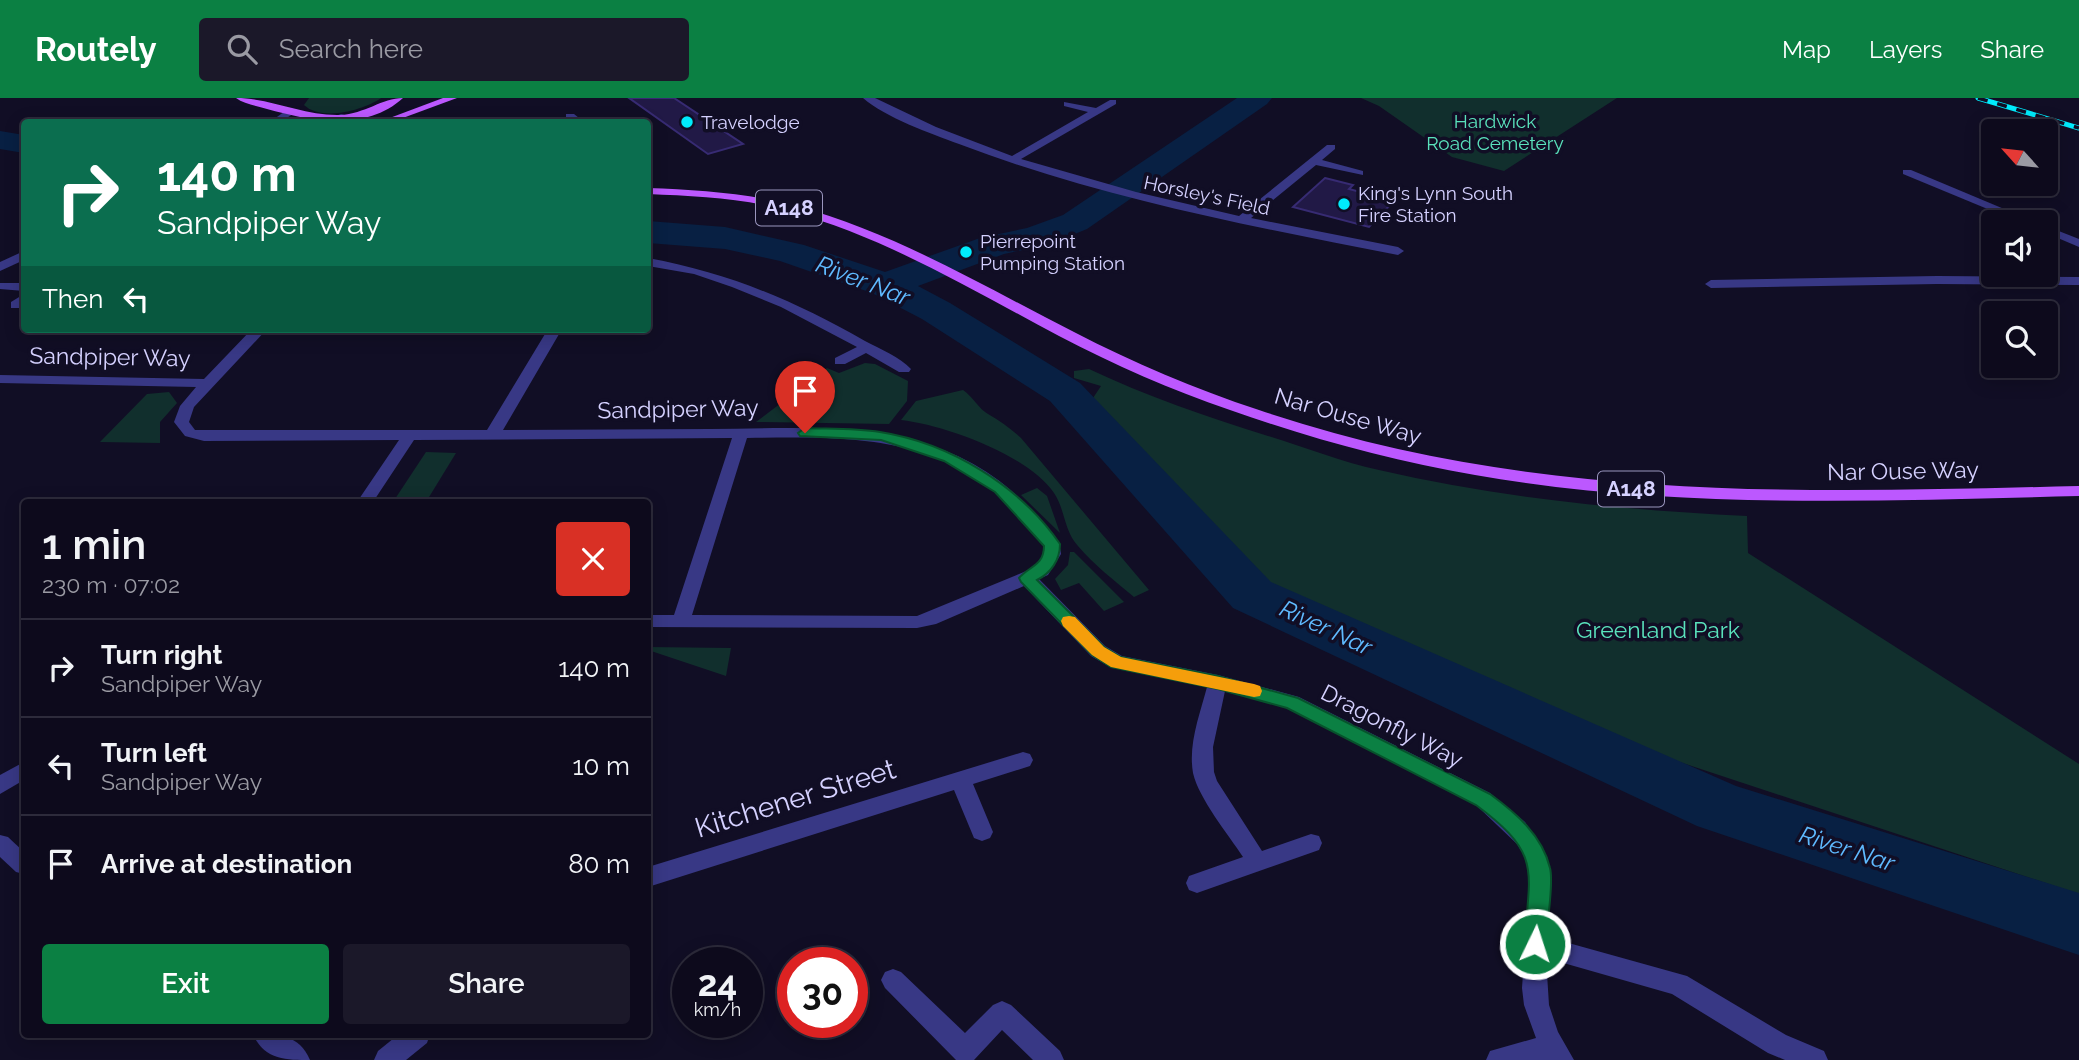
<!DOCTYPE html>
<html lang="en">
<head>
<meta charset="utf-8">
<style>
	body { margin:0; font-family:Raleway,sans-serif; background:#1b1829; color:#f1f3f6; height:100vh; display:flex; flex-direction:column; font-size:26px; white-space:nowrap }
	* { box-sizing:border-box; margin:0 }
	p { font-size:23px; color:#9a9aa3 }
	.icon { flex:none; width:38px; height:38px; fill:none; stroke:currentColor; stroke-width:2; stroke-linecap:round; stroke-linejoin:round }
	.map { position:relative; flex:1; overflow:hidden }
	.details { position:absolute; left:21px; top:401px; width:630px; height:539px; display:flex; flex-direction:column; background:#0d0a1c; border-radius:7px; box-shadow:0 4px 18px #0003,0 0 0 2px #2d2b3b }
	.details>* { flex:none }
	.guide { position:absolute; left:21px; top:21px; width:630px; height:214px; border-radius:7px; box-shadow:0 4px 18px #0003,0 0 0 2px #2d2b3b; background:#0b6e4f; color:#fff; overflow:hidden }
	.needle { width:46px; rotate:297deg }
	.controls { position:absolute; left:1981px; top:21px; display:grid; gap:14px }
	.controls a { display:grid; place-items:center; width:77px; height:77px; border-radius:7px; background:#0d0a1c; box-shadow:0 4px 18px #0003,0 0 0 2px #2d2b3b; font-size:35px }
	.speed { position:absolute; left:672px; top:849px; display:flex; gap:14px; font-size:35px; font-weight:700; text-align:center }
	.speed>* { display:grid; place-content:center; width:91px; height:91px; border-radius:50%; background:#0d0a1c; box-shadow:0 4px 18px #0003,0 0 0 2px #2d2b3b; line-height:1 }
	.speed small { font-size:18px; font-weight:400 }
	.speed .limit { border:10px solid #d22; background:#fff; color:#111 }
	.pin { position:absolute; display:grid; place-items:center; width:60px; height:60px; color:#fff; margin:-72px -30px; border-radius:50% 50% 50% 0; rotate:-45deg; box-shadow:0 0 7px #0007 }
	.pin .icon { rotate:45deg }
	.me { position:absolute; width:77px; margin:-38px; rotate:4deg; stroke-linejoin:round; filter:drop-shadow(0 0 5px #0008) }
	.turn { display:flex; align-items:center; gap:24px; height:147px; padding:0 21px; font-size:32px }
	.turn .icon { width:91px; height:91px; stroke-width:2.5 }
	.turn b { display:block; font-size:49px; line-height:60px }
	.then { display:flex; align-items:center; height:66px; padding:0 21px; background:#0003; gap:14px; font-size:26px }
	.round { display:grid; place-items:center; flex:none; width:74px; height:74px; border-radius:7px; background:#1b1829 }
	.head { display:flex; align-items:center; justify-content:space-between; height:119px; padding:0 21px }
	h1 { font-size:42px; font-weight:600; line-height:52px }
	.cta { display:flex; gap:14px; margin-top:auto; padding:14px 21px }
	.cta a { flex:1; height:80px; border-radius:7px; background:#0b8043; color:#fff; font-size:28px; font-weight:600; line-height:80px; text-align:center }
	.cta a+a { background:#1b1829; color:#f1f3f6 }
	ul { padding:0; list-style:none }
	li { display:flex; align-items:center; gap:21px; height:98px; padding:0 21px; border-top:2px solid #2d2b3b }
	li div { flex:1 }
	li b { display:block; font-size:26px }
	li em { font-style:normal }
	header { display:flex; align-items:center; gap:42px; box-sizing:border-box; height:98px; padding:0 35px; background:#0b8043; color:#fff }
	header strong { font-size:33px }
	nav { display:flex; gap:38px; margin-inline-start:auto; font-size:24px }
	.search { width:490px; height:63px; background:#1b1829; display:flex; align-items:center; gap:18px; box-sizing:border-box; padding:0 24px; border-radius:7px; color:#9a9aa3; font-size:26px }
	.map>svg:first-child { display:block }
	.green { fill:#112f2d }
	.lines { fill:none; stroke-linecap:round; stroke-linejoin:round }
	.river { fill:#082043; fill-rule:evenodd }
	.building { fill:#211946; stroke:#372b73; stroke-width:2 }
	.minor { fill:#383885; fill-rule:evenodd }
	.major { fill:#bc58ff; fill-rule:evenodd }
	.rail-casing { stroke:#00ebfc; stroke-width:5 }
	.rail { stroke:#110e25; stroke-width:3.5; stroke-dasharray:10; stroke-linecap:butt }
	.route { fill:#0b8043; stroke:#07532c; stroke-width:2 }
	.slow { fill:#f59e0b }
	.poi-dot { fill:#00ebfc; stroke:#110e25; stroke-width:2.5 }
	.labels { text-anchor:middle; stroke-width:7; stroke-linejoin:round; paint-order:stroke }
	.far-park-label { font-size:19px; fill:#5ae2bc; stroke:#110e25 }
	.far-poi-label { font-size:19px; fill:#d5d1ff; stroke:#110e25; text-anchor:start }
	.far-street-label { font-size:19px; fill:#d5d1ff; stroke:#110e25 }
	.shield { fill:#110e25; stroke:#9a96be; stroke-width:2 }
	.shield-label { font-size:21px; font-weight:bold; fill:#d5d1ff }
	.street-label { font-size:23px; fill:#d5d1ff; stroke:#110e25 }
	.park-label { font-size:23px; fill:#5ae2bc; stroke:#110e25 }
	.water-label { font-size:24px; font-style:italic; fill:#5fbaff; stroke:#110e25 }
	.near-street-label { font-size:28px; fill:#d5d1ff; stroke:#110e25 }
</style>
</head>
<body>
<header>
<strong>Routely</strong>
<div class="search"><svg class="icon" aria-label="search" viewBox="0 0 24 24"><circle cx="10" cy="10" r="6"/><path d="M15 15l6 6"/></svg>Search here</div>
<nav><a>Map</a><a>Layers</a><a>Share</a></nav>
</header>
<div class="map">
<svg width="2079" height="962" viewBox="0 0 2079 962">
	<rect width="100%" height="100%" fill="#110e25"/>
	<g class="green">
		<path d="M309,0H381C364,12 322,24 304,7Z"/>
		<path d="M1361,0H1617L1504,73L1452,59L1379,8Z"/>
		<path d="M865,265L875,266L908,283L907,303L889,326L756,324L827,270L839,275Z"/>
		<path d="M1089,271C1146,298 1207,319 1268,338C1304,349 1341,364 1379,372C1500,400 1623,412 1747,418L1748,455L2079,666V796L1610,641L1290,498L1244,467L1089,306L1101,288L1074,280V273Z"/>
		<path d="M963,292C973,299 979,311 988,316C1000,323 1010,330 1021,340L1149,492L1134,499C1115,483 1094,467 1078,448C1064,433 1065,411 1054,395C1028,357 945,327 901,322L916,303Z"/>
		<path d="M169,294L177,305L160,324V345L100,344L147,296Z"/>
		<path d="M426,354L456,355L426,404H393Z"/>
		<path d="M1037,390L1047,398L1060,435L1021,397Z"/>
		<path d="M1070,454H1074L1124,504L1104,513L1079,485L1061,492L1055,481L1068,467Z"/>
		<path d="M648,549L731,550L726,578L648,552Z"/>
	</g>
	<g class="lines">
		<g class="river">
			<path d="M1237,0H1272L1267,6L1087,131L1050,146L1004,156L918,188L950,205L1080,285L1271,484L1736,688L2079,795V857L1697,728L1233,510L1050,303L922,221L872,195L780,163L725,151L648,145V123L725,129L804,147L885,174L980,140L1027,130L1063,117Z"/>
			<path d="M0,33L24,37V55L0,51Z"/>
		</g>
	</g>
	<g class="building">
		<path d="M629,0H674L743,46L708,56Z"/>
		<path d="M1325,80L1353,87L1349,91L1394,103L1369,129L1293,109Z"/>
	</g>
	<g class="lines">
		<g class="minor">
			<path d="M863,0H875L936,29L1012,58L1088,14L1064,8V4L1096,10L1110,2H1116V6L1021,61L1136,94L1239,118L1327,47H1335V51L1322,62L1363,73V77L1316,67L1251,120L1398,149L1404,153L1398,157C1250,128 1101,100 959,46C930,35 886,20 863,0Z"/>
			<path d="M288,11L297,13L281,24H270Z"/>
			<path d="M341,16L345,17V21L319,24Z"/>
			<path d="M566,16H574L584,24H573L566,20Z"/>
			<path d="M1903,72H1911L2035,124H2019L1903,76Z"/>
			<path d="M2046,128L2079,141V149L2046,135Z"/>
			<path d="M24,153V162L0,173V164Z"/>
			<path d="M648,160C729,175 793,202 865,243C880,251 900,259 911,271L909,274H899L866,255L845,266H835V260L857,249L781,209L732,189L694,176L648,168Z"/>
			<path d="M1937,178L2079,179V187L1937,186L1711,190L1705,186L1711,182Z"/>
			<path d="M0,185H24V193L0,191Z"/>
			<path d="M24,196V206L21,210H11V204Z"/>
			<path d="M252,231H267L194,309L189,324L195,332H487L548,231H562L503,332C572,332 641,331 710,331C825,330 948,319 1032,413C1043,426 1060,439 1061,456L1048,477L1039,481L1105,548L1122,558L1218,577L1299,599L1490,695L1525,724L1547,759L1552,780L1547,839L1687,878L1786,937L1824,953L1828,962H1785L1768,955L1672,896L1546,860L1549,907L1558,934L1574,962H1486L1490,953L1536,940L1524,907L1522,890L1530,775L1525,759L1517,746L1476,707L1286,610L1225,593L1213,649L1214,674L1217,683L1262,753L1311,736L1319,738L1322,745L1319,752L1197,795L1189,792L1186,785L1189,778L1243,759C1228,736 1199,701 1193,675C1188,646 1200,616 1207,589L1110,569L1091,558L1024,488L936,526L917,530L648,529V517H674L732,340L414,342L373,404H357L399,342L204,343L185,338L174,324L180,308L196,289L0,285V277L204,281ZM747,340C833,339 928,335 997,396C1014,412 1028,431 1044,448L1043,456L1036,469L917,518L692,517Z"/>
			<path d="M1023,654L1030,656L1033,662L1030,668L973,686L993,734L990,740L982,743L974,740L954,692L648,789V769Z"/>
			<path d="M24,664V682L0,696V677Z"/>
			<path d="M0,737L8,739L24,754V776L16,774L0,759Z"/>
			<path d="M893,871L901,874L965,935L993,907L1002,903L1011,907L1060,953L1064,962H1033L1002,932L974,962H956L885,890L881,882L885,874Z"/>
			<path d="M253,936C277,936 299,936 310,962C286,962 264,962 253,936Z"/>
			<path d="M399,936H430L427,945L406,962H374L378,953Z"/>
		</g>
		<g class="major">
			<path d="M236,0C271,0 304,18 340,17C365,16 382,0 403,0C366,34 310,23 267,11C257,8 244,6 236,0Z"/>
			<path d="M443,0H457L392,24H379Z"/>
			<path d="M648,90C698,92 748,95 796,108C894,134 983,188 1074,234C1134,265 1195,291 1259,312C1530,404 1797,395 2079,388V398C1878,403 1674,412 1475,377C1392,363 1310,340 1230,312C1171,292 1115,267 1059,238C972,192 885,139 789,113C743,100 695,98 648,96Z"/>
		</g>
		<defs>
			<path id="rail" d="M1978,0L2079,30"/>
		</defs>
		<use href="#rail" class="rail-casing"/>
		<use href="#rail" class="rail"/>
	</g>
	<path class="route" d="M805,330C830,331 855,330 880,334C950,345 1020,388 1060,446C1060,462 1051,475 1037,482L1104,549L1121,559L1218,578L1298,600L1490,696C1516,715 1542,737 1550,770C1554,785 1547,828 1545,846L1542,853L1535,856L1527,853L1524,846C1530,771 1542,756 1476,707L1287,610L1218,591L1111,569L1092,557L1021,484L1019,480C1029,468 1044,468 1044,448L995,394L944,363L881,342L800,338L798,335Z"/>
	<path class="slow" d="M1069,518L1075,519L1104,549L1121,559L1254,586L1260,588L1262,593L1260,598L1254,599L1111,569L1092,557L1063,528L1061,523L1063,519Z"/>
	<g class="poi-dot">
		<circle cx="687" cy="24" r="7"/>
		<circle cx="1344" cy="106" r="7"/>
		<circle cx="966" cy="154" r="7"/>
	</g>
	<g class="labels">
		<g class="far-park-label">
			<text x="1495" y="30">Hardwick<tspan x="1495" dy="22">Road Cemetery</tspan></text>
		</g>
		<g class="far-poi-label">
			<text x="701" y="31">Travelodge</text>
			<text x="1358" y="102">King's Lynn South<tspan x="1358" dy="22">Fire Station</tspan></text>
			<text x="980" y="150">Pierrepoint<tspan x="980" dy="22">Pumping Station</tspan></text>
		</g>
		<g class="far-street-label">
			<text transform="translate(1207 97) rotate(12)" y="7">Horsley's Field</text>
		</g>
		<g class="shield">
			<rect x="756" y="92.5" width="66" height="35" rx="5"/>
			<rect x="1598" y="373.5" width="66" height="35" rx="5"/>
		</g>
		<g class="shield-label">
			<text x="789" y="117">A148</text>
			<text x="1631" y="398">A148</text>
		</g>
		<g class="street-label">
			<text transform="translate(110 259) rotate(1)" y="8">Sandpiper Way</text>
			<text transform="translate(678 311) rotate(-1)" y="8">Sandpiper Way</text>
			<text transform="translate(1348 318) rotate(16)" y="8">Nar Ouse Way</text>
			<text transform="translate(1903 373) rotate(-1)" y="8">Nar Ouse Way</text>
			<text transform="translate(1392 628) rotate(27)" y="8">Dragonfly Way</text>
		</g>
		<g class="park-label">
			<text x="1658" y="540">Greenland Park</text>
		</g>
		<g class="water-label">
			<text transform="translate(863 183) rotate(21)" y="8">River Nar</text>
			<text transform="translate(1326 530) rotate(25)" y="8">River Nar</text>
			<text transform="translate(1847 751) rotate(18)" y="8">River Nar</text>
		</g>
		<g class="near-street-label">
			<text transform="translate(795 700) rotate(-17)" y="10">Kitchener Street</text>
		</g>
	</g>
</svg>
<div class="controls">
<a><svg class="needle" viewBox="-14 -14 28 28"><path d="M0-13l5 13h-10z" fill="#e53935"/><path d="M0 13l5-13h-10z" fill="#9a9aa3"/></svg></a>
<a><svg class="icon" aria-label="sound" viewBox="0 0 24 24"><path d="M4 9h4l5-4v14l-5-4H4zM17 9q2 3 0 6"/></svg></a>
<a><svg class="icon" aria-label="search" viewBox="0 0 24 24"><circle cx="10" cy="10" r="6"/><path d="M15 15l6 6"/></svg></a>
</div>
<div class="speed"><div>24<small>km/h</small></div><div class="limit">30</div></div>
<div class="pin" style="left:805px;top:335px;background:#d93025"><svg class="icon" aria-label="arrive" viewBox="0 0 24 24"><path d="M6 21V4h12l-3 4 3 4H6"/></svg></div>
<svg class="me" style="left:1535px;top:846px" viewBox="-20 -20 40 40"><circle r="17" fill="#0b8043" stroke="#fff" stroke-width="3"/><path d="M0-11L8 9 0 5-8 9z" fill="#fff"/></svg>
<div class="guide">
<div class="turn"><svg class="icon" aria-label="right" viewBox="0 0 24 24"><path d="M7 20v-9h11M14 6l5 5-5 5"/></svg><div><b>140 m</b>Sandpiper Way</div></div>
<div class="then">Then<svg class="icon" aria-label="left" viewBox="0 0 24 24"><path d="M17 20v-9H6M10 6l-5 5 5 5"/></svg></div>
</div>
<section class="details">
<div class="head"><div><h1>1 min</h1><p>230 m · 07:02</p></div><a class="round" style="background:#d93025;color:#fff"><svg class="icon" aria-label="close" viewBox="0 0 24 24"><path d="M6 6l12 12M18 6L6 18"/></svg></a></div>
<ul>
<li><svg class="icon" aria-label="right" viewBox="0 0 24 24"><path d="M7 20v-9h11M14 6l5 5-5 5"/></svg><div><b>Turn right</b><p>Sandpiper Way</p></div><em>140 m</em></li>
<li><svg class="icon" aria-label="left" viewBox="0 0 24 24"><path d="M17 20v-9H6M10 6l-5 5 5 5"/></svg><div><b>Turn left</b><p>Sandpiper Way</p></div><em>10 m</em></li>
<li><svg class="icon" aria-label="arrive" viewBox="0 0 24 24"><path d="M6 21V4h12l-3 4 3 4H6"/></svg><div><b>Arrive at destination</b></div><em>80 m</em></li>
</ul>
<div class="cta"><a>Exit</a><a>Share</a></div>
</section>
</div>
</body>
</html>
